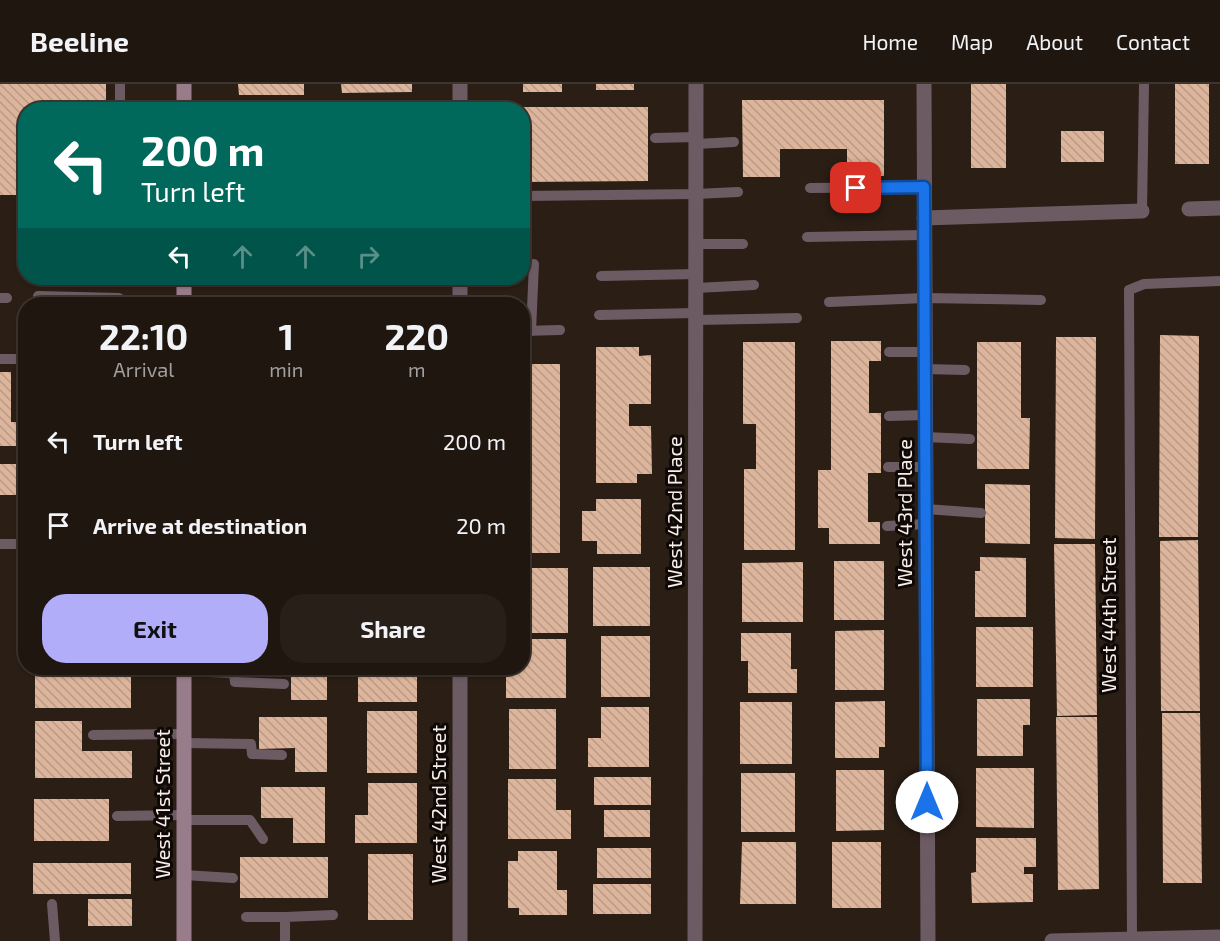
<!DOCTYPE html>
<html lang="en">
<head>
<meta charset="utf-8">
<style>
	body { margin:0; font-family:"Exo 2",sans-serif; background:#281f19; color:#f1f3f6; height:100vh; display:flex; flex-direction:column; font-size:22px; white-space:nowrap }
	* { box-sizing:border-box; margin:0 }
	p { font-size:20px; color:#a29f9f }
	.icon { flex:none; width:33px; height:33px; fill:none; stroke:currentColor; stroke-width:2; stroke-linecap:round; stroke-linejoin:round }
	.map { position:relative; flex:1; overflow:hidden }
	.drawer { position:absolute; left:18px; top:213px; width:512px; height:378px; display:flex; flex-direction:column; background:#201610; border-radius:24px; box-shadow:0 2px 4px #0004,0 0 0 2px #3d3530 }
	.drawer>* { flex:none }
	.guide { position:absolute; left:18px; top:18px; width:512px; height:183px; border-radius:24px; box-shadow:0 2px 4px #0004,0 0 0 2px #3d3530; background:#00695c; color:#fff; overflow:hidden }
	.pin { position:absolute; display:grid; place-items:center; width:51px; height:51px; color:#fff; margin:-26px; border-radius:12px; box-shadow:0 3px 9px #0006 }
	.me { position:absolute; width:66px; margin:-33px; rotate:0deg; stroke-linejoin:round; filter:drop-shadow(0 0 4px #0008) }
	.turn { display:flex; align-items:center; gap:21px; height:126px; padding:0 24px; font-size:27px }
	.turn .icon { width:78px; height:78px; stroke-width:2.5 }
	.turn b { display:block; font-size:42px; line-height:51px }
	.lanes { display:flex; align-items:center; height:57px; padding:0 24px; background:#0003; justify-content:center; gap:30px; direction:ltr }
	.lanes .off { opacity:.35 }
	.eta { display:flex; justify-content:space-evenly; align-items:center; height:102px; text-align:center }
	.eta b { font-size:36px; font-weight:700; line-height:42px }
	.primary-button { display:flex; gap:12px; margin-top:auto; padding:12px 24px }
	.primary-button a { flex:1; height:69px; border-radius:24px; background:#b2adf9; color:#111; font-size:24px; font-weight:700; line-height:69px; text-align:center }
	.primary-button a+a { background:#281f19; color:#f1f3f6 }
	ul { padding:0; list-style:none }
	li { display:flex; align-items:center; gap:18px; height:84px; padding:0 24px }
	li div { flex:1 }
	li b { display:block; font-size:22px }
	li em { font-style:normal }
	header { display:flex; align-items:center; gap:36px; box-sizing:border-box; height:84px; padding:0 30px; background:#201610; border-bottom:2px solid #3d3530 }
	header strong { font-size:28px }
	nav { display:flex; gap:33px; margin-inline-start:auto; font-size:21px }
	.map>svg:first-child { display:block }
	.building { fill:url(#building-back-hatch) }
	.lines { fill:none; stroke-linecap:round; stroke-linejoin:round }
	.lane { stroke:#6d5b64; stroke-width:10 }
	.street { stroke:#6d5b64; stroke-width:15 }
	.secondary { stroke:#987c8a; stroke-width:15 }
	.route-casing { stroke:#114b97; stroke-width:15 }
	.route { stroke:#1a73e8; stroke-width:10 }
	.labels { text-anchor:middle; stroke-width:6; stroke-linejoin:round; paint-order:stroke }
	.street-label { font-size:20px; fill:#f7eee9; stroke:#0e0906 }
</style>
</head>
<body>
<header>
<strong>Beeline</strong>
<nav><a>Home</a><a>Map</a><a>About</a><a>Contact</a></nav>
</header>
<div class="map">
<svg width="1220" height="857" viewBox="0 0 1220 857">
	<defs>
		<pattern id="building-back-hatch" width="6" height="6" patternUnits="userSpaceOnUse" patternTransform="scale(1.5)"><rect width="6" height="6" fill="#ddb59c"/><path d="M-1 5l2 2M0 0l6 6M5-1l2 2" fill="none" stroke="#b89a86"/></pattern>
	</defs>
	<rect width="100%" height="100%" fill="#2a1e15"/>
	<g class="building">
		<path d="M0,0H106V26H26V111H0Z"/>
		<path d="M238,0H304V11H239Z"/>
		<path d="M341,0H412V8L342,9Z"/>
		<rect x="523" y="0" width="39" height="8"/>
		<rect x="596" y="0" width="38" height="6"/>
		<rect x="971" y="0" width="35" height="84"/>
		<rect x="1175" y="0" width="34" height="80"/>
		<path d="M742,16H884V92H847V65H780V93H743Z"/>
		<path d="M516,23H648V97L522,98V26H516Z"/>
		<rect x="1061" y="47" width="43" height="31"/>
		<path d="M1160,251L1199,252L1198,453H1159Z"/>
		<path d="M1056,253H1096L1095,455L1055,454Z"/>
		<path d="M831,257H881V277H869V329H881V389H868V438H880V460H829V444H818V386H831Z"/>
		<path d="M743,258H795V466H744V385H756V340H743Z"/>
		<path d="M977,258H1021V334H1030L1029,385H977Z"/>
		<path d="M596,263H639V272L651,271V320H629V342H651L652,390H637V399H596Z"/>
		<rect x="522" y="280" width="38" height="189"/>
		<path d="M0,288H11V338H16V362H0Z"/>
		<rect x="0" y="380" width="26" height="31"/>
		<path d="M985,400L1030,401V460L985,459Z"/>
		<path d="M596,415H641V470H597V457H582V427H596Z"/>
		<path d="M1198,456L1200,627H1161L1160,457Z"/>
		<path d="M1054,460H1095L1097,631L1057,632Z"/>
		<path d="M980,473L1026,474V533H975V487H980Z"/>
		<rect x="834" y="477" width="50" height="59"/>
		<path d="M803,478V538H742V479Z"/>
		<rect x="593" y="483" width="57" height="59"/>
		<rect x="522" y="484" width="46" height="65"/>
		<rect x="976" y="543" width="57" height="60"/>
		<path d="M884,546V606H835V547Z"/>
		<path d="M741,549H791V585H797V609H748V577H741Z"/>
		<rect x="601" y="552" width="49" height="61"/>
		<path d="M522,555H566V614H506V584H522Z"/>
		<path d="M241,584H327V616H291V590H241Z"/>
		<rect x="358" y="584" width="59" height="34"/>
		<rect x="35" y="591" width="96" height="33"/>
		<path d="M977,615H1030V641H1023V672H977Z"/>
		<path d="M885,617V663H879V674H835V618Z"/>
		<rect x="740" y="618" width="52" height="62"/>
		<path d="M601,623H649V683H588V654H601Z"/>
		<rect x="509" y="625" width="47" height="60"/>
		<rect x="367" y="627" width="50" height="62"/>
		<path d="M1162,629H1200L1202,799H1163Z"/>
		<path d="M259,633H327V688H295V664L259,665Z"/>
		<path d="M1056,633H1097L1099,805L1058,806Z"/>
		<path d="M35,637H82V667H132V694H35Z"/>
		<path d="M976,684H1034V744L976,743Z"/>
		<path d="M836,686H884V746L836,747Z"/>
		<rect x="741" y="689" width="54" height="59"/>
		<rect x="594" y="693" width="57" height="28"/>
		<path d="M508,695H556V726H571V755H508Z"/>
		<path d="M368,699H417V759H355V731H368Z"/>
		<path d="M261,703H325V759H293V734H261Z"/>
		<rect x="34" y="715" width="75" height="42"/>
		<rect x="604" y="726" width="46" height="27"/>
		<path d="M976,754H1036V783H1024V790H1033V818L972,819L971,789L976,788Z"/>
		<path d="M742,758H796V820H740Z"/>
		<rect x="832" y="758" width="49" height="66"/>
		<rect x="597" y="764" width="54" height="30"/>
		<path d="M518,767H557V806H567V831H519V824H508V777H518Z"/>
		<rect x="368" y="770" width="45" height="66"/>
		<rect x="240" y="773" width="88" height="41"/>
		<rect x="33" y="779" width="98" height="31"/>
		<rect x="593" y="800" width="58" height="30"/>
		<rect x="88" y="815" width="44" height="27"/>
	</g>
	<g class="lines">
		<g class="lane">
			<path d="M120,26V0"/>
			<path d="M655,54L696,53"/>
			<path d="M696,60L734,58"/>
			<path d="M810,104L924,103"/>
			<path d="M522,112L696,110L738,108"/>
			<path d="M1142,127L1144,0"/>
			<path d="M807,153L924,151"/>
			<path d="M696,160H743"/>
			<path d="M601,192L696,190"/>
			<path d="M696,204L754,201"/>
			<path d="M38,212L119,214V220"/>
			<path d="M0,214H7"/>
			<path d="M829,218L925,214L1041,216"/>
			<path d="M599,231L696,229"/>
			<path d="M696,236L797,234"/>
			<path d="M522,247L560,246"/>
			<path d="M531,247L534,180"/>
			<path d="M889,268H925"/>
			<path d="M0,275H26"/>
			<path d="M925,285L965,286"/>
			<path d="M889,332L925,331"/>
			<path d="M925,353L970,355"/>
			<path d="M888,383H925"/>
			<path d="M926,425L981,429"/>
			<path d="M887,442L926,440"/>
			<path d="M0,460H26"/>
			<path d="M184,587L234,589L235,598L284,600"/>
			<path d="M93,651L184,650"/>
			<path d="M184,659L251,660L252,670L282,671"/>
			<path d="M117,732L184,731"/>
			<path d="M184,736H250L263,755"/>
			<path d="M184,791L233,794"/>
			<path d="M52,820L55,857"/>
			<path d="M246,833H285"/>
			<path d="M1132,855L1129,206L1144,200L1220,197"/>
			<path d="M285,857V833L333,831"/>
		</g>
		<g class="street">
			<path d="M460,0V26"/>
			<path d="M924,0L928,857"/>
			<path d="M1189,125L1220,124"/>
			<path d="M924,134L1142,127"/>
			<path d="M460,194V220"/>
			<path d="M460,584V857"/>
			<path d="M695,857L696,0"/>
			<path d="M1052,857L1220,853"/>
		</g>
		<g class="secondary">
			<path d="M184,0V26"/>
			<path d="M184,194V220"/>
			<path d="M184,584V857"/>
		</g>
	</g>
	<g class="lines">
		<defs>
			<path id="route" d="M856,104L924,103L927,718"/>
		</defs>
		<use href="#route" class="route-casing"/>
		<use href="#route" class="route"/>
	</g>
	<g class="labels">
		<g class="street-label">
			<text transform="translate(675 428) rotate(-90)" y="7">West 42nd Place</text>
			<text transform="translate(905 429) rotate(-90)" y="7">West 43rd Place</text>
			<text transform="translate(1109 531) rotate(-90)" y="7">West 44th Street</text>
			<text transform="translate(163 720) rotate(-90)" y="7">West 41st Street</text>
			<text transform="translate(439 720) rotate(-90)" y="7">West 42nd Street</text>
		</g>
	</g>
</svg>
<div class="pin" style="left:856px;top:104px;background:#d93025"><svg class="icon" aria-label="arrive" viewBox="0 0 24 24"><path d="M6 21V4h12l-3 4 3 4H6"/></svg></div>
<svg class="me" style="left:927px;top:718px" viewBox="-20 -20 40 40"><circle r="19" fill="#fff"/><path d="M0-13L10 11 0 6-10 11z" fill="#1a73e8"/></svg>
<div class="guide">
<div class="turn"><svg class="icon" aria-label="left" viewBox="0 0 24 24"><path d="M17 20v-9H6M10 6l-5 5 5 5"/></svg><div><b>200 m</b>Turn left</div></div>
<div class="lanes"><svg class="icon" aria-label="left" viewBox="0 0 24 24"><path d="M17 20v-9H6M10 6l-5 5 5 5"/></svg><svg class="icon off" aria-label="ahead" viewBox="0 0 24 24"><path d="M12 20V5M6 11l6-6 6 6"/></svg><svg class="icon off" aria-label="ahead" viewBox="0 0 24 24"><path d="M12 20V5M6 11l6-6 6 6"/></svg><svg class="icon off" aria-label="right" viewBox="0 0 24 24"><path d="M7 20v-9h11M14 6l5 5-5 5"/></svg></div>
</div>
<section class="drawer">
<div class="eta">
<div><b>22:10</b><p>Arrival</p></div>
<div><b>1</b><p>min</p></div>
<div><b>220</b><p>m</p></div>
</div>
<ul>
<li><svg class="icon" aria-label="left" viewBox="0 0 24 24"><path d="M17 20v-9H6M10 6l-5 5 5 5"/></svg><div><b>Turn left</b></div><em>200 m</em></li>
<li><svg class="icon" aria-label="arrive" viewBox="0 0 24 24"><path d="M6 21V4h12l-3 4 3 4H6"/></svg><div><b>Arrive at destination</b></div><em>20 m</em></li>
</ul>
<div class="primary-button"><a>Exit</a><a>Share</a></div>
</section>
</div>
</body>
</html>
